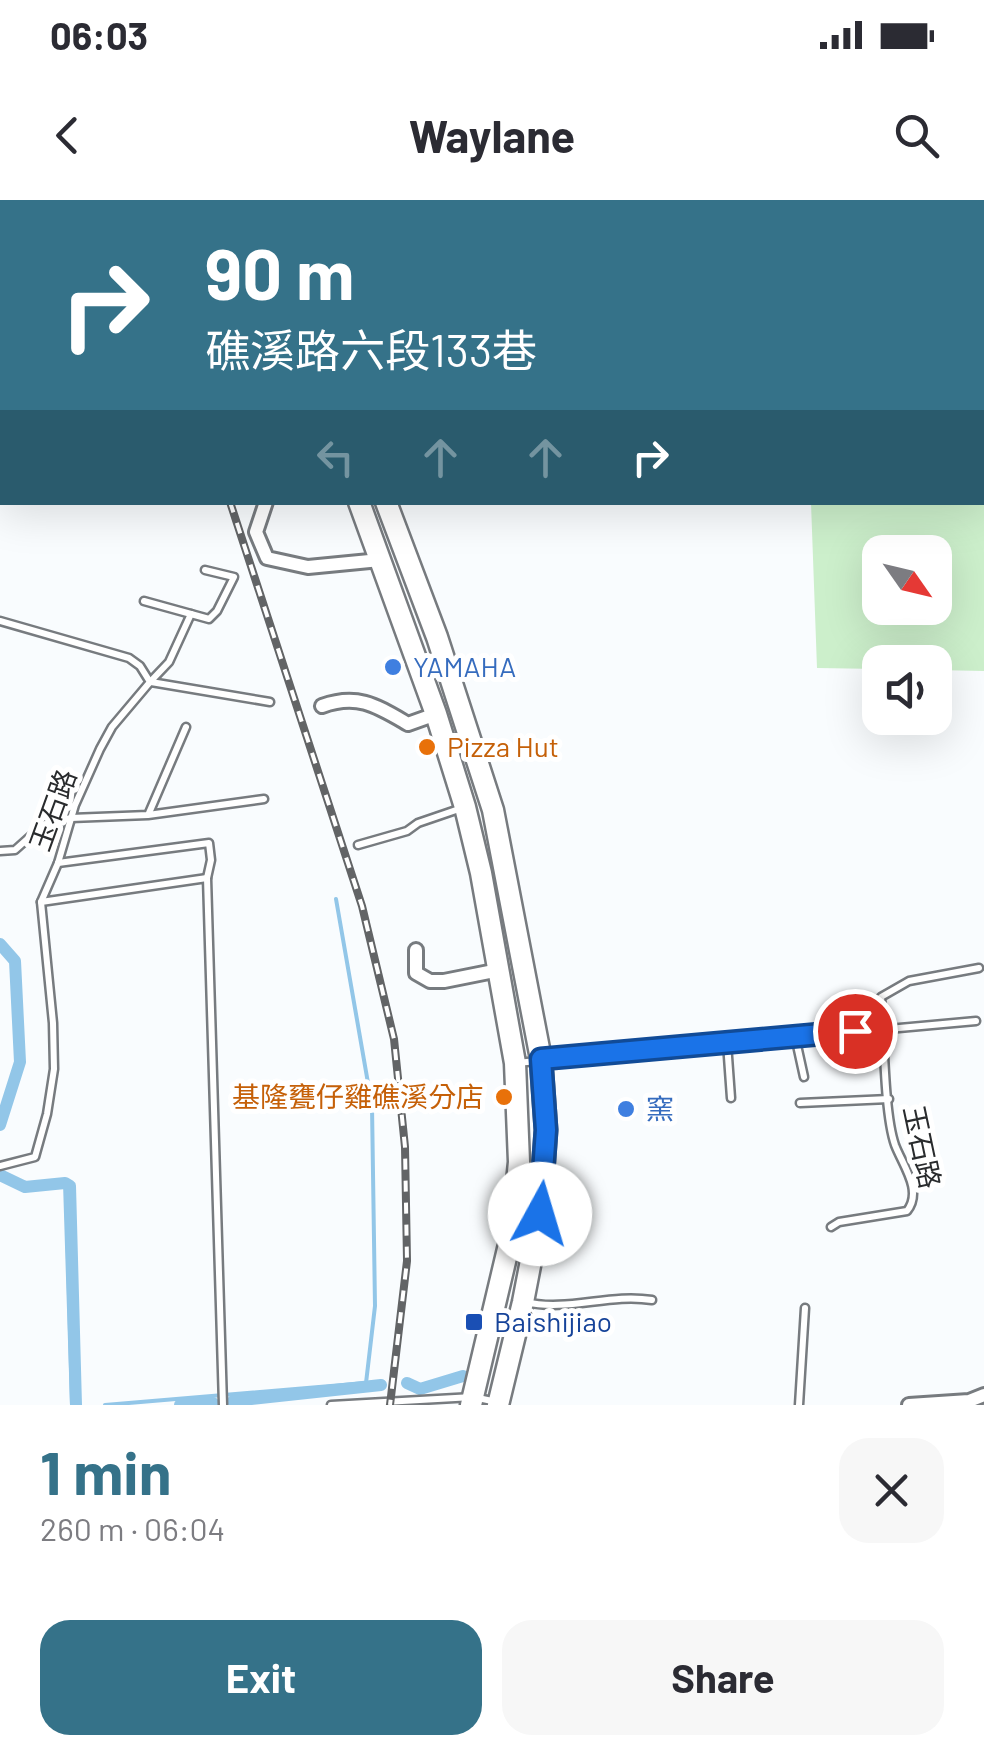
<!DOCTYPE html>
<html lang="en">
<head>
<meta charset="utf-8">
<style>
	body { margin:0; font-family:Barlow,"Noto Sans TC",sans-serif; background:#f7f7f7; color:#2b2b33; height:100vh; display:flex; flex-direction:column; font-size:38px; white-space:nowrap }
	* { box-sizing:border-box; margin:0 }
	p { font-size:32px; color:#7c7c81 }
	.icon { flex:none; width:55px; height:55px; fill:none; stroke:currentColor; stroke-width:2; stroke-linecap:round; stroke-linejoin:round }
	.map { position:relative; height:1205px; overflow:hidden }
	.side { display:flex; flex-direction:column; background:#fff; flex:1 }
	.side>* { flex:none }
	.hud { position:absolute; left:0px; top:0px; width:985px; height:305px; box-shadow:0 10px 40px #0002; background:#357289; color:#fff; overflow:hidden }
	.needle { width:65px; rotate:124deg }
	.buttons { position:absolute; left:862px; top:335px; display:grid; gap:20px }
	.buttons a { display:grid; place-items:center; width:90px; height:90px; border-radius:20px; background:#fff; box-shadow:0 10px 40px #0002; font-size:50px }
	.pin { position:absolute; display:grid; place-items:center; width:85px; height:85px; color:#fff; margin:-42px; border:5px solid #fff; border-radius:50%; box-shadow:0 2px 10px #0007 }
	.me { position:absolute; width:110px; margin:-55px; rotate:6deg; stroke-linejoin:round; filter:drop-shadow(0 0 8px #0008) }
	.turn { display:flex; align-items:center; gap:35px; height:210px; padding:0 40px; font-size:45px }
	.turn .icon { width:130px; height:130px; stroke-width:2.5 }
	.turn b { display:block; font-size:70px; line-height:85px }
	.lanes { display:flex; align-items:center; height:95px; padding:0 40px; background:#0003; justify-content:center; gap:50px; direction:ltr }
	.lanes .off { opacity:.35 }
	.round { display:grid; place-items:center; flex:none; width:105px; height:105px; border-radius:30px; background:#f7f7f7 }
	.headline { display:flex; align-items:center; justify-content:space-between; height:170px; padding:0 40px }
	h1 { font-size:60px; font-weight:700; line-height:75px; color:#357289 }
	.action { display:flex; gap:20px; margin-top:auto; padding:20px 40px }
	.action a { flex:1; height:115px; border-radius:30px; background:#357289; color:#fff; font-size:40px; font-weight:700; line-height:115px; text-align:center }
	.action a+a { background:#f7f7f7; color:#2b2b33 }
	.status { display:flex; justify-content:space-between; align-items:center; height:70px; padding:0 50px; background:#fff; direction:ltr }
	.status svg { height:28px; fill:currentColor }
	header { display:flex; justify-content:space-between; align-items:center; height:130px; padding:0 40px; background:#fff; font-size:45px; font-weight:700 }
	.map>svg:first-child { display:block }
	.green { fill:#ccefcb; fill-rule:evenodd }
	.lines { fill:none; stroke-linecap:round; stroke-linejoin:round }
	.stream { stroke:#92c6e8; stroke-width:4 }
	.canal { stroke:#92c6e8; stroke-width:12 }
	.river { stroke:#92c6e8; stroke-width:22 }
	.service-casing { stroke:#777b7f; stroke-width:11 }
	.minor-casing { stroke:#777b7f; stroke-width:18 }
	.primary-casing { stroke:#777b7f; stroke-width:25 }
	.service { stroke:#fff; stroke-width:6 }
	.minor { stroke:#fff; stroke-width:12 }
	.primary { stroke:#fff; stroke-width:20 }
	.rail-casing { stroke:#626466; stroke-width:8 }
	.rail { stroke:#fff; stroke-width:4; stroke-dasharray:11; stroke-linecap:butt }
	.route-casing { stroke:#114b97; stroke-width:25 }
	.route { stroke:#1a73e8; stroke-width:18 }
	.shop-dot { fill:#3f7fe0; stroke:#fff; stroke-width:4 }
	.food-dot { fill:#e8710a; stroke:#fff; stroke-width:4 }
	.transit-dot { fill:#1a4fb4; stroke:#fff; stroke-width:4 }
	.labels { text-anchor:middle; stroke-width:10; stroke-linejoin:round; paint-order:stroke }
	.shop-label { font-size:28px; fill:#366cbe; stroke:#fff; text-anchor:start }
	.food-label { font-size:28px; fill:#c56008; stroke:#fff; text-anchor:start }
	.street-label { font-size:28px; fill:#292b2d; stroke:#fff }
	.transit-label { font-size:28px; fill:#164399; stroke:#fff; text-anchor:start }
</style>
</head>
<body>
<div class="status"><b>06:03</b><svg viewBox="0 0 49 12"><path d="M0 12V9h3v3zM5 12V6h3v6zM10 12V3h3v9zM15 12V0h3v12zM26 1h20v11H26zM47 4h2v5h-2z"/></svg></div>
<header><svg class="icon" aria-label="back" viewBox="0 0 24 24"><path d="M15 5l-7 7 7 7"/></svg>Waylane<svg class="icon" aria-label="search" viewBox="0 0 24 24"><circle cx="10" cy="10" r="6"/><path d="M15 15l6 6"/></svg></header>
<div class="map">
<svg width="984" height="1205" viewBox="0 0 984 1205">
	<rect width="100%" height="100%" fill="#f9fcfe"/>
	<path class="green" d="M815,0H984V471L935,470V462H880V469L817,468L811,303L982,302V2H799ZM880,352H935V408H880Z"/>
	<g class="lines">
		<g class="stream">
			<path d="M336,699L372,906L375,1106L366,1183"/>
			<path d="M65,983L72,1205"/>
			<path d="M105,1205L366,1183L368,1187"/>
		</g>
		<g class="canal">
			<path d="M0,744L15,761L20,862L0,925"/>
			<path d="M0,975L25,987L65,983L70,986L76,1205"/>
			<path d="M407,1183L420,1189L463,1176"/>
			<path d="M233,1201L381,1185"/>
			<path d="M180,1205L213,1203"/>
		</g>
		<g class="river">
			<path d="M0,152H2"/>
			<path d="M982,177H984"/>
		</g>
		<defs>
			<g id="service">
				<path d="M521,0V2"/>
				<path d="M0,170H2"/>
				<path d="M0,270L2,263"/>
				<path d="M144,401L191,414"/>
				<path d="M0,421L129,458L140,466L150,482L112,527L100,549L75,605L58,663L41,702L53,823L54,869L47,914L35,957L0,966"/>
				<path d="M150,482L169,462L191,414L209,419L217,411L234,377L205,370"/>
				<path d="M151,482L270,502"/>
				<path d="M149,613L186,527"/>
				<path d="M358,645L407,631L418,623L459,609"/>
				<path d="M0,651L15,650L43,625L71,618L148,615L264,599"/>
				<path d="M58,663L209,643L211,660L207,678"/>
				<path d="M41,702L207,678L223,1205"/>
				<path d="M795,836L804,877"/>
				<path d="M727,843L731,898"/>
				<path d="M516,863L976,821"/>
				<path d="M800,903L889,899"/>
				<path d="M831,1027L839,1022L907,1011C923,991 903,966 895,945C884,914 884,834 881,797L909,781L979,768"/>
				<path d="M525,1102C568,1112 609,1093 652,1100"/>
				<path d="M331,1205L473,1197L497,1202"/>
				<path d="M799,1205L805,1108"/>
			</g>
			<g id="minor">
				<path d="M684,2L692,0"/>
				<path d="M982,216H984"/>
				<path d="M266,302L256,332L267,358L308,367L380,360"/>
				<path d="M322,506C358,493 377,506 408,524L436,514"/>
				<path d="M416,750V773L430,781H444L499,770"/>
				<path d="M909,1205L969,1201L984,1195"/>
			</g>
			<g id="primary">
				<path d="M250,0L251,2"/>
				<path d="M275,0L276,2"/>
				<path d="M359,302L436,514L465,607L481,673L515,863L519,962L512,1032L471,1205"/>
				<path d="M386,302L437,437L493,610L541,859L546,930L540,1014L523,1102L498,1205"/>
			</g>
		</defs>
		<use href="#service" class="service-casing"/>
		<use href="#minor" class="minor-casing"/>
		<use href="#primary" class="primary-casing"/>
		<use href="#service" class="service"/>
		<use href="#minor" class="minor"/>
		<use href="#primary" class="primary"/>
		<defs>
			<g id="rail">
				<path d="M127,0L128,2"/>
				<path d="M230,302L362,706L394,839L405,947L407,1061L390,1205"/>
			</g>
		</defs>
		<use href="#rail" class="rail-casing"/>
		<use href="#rail" class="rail"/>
	</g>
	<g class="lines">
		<defs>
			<path id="route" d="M540,1014L546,930L541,859L855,831"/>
		</defs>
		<use href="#route" class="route-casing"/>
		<use href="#route" class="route"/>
	</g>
	<g class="shop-dot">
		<circle cx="393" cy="467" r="10"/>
		<circle cx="626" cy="909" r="10"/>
	</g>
	<g class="food-dot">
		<circle cx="427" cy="547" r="10"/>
		<circle cx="504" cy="897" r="10"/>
	</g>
	<rect class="transit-dot" x="464" y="1112" width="20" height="20" rx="5"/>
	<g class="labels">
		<g class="shop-label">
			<text x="413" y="477">YAMAHA</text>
			<text x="646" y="919">窯</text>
		</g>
		<g class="food-label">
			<text x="447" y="557">Pizza Hut</text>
			<text x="484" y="907" text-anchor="end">基隆甕仔雞礁溪分店</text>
		</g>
		<g class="street-label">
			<text transform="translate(53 610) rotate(-70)" y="10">玉石路</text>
			<text transform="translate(922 947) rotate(78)" y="10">玉石路</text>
		</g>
		<g class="transit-label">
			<text x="494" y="1132">Baishijiao</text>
		</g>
	</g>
</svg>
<div class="buttons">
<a><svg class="needle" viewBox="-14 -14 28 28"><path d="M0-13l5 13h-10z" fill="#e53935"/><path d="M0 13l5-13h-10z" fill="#7c7c81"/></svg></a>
<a><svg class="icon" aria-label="sound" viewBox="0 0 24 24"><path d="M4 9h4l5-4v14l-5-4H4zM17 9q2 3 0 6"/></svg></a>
</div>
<div class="pin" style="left:855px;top:831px;background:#d93025"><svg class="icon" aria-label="arrive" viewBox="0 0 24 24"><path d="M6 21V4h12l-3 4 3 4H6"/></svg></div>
<svg class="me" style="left:540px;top:1014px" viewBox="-20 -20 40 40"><circle r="19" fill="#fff"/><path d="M0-13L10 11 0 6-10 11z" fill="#1a73e8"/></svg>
<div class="hud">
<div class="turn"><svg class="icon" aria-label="right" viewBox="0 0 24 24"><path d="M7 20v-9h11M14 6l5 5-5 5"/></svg><div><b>90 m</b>礁溪路六段133巷</div></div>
<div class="lanes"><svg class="icon off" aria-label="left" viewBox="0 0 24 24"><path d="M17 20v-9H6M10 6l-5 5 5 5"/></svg><svg class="icon off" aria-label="ahead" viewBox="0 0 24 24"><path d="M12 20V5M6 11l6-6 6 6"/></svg><svg class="icon off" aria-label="ahead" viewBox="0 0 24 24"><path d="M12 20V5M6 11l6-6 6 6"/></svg><svg class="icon" aria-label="right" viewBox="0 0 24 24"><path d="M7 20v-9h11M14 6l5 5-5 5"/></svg></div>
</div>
</div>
<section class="side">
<div class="headline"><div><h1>1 min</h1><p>260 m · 06:04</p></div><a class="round"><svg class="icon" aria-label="close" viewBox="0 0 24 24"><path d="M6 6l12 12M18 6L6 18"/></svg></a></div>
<div class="action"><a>Exit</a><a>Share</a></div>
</section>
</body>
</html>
